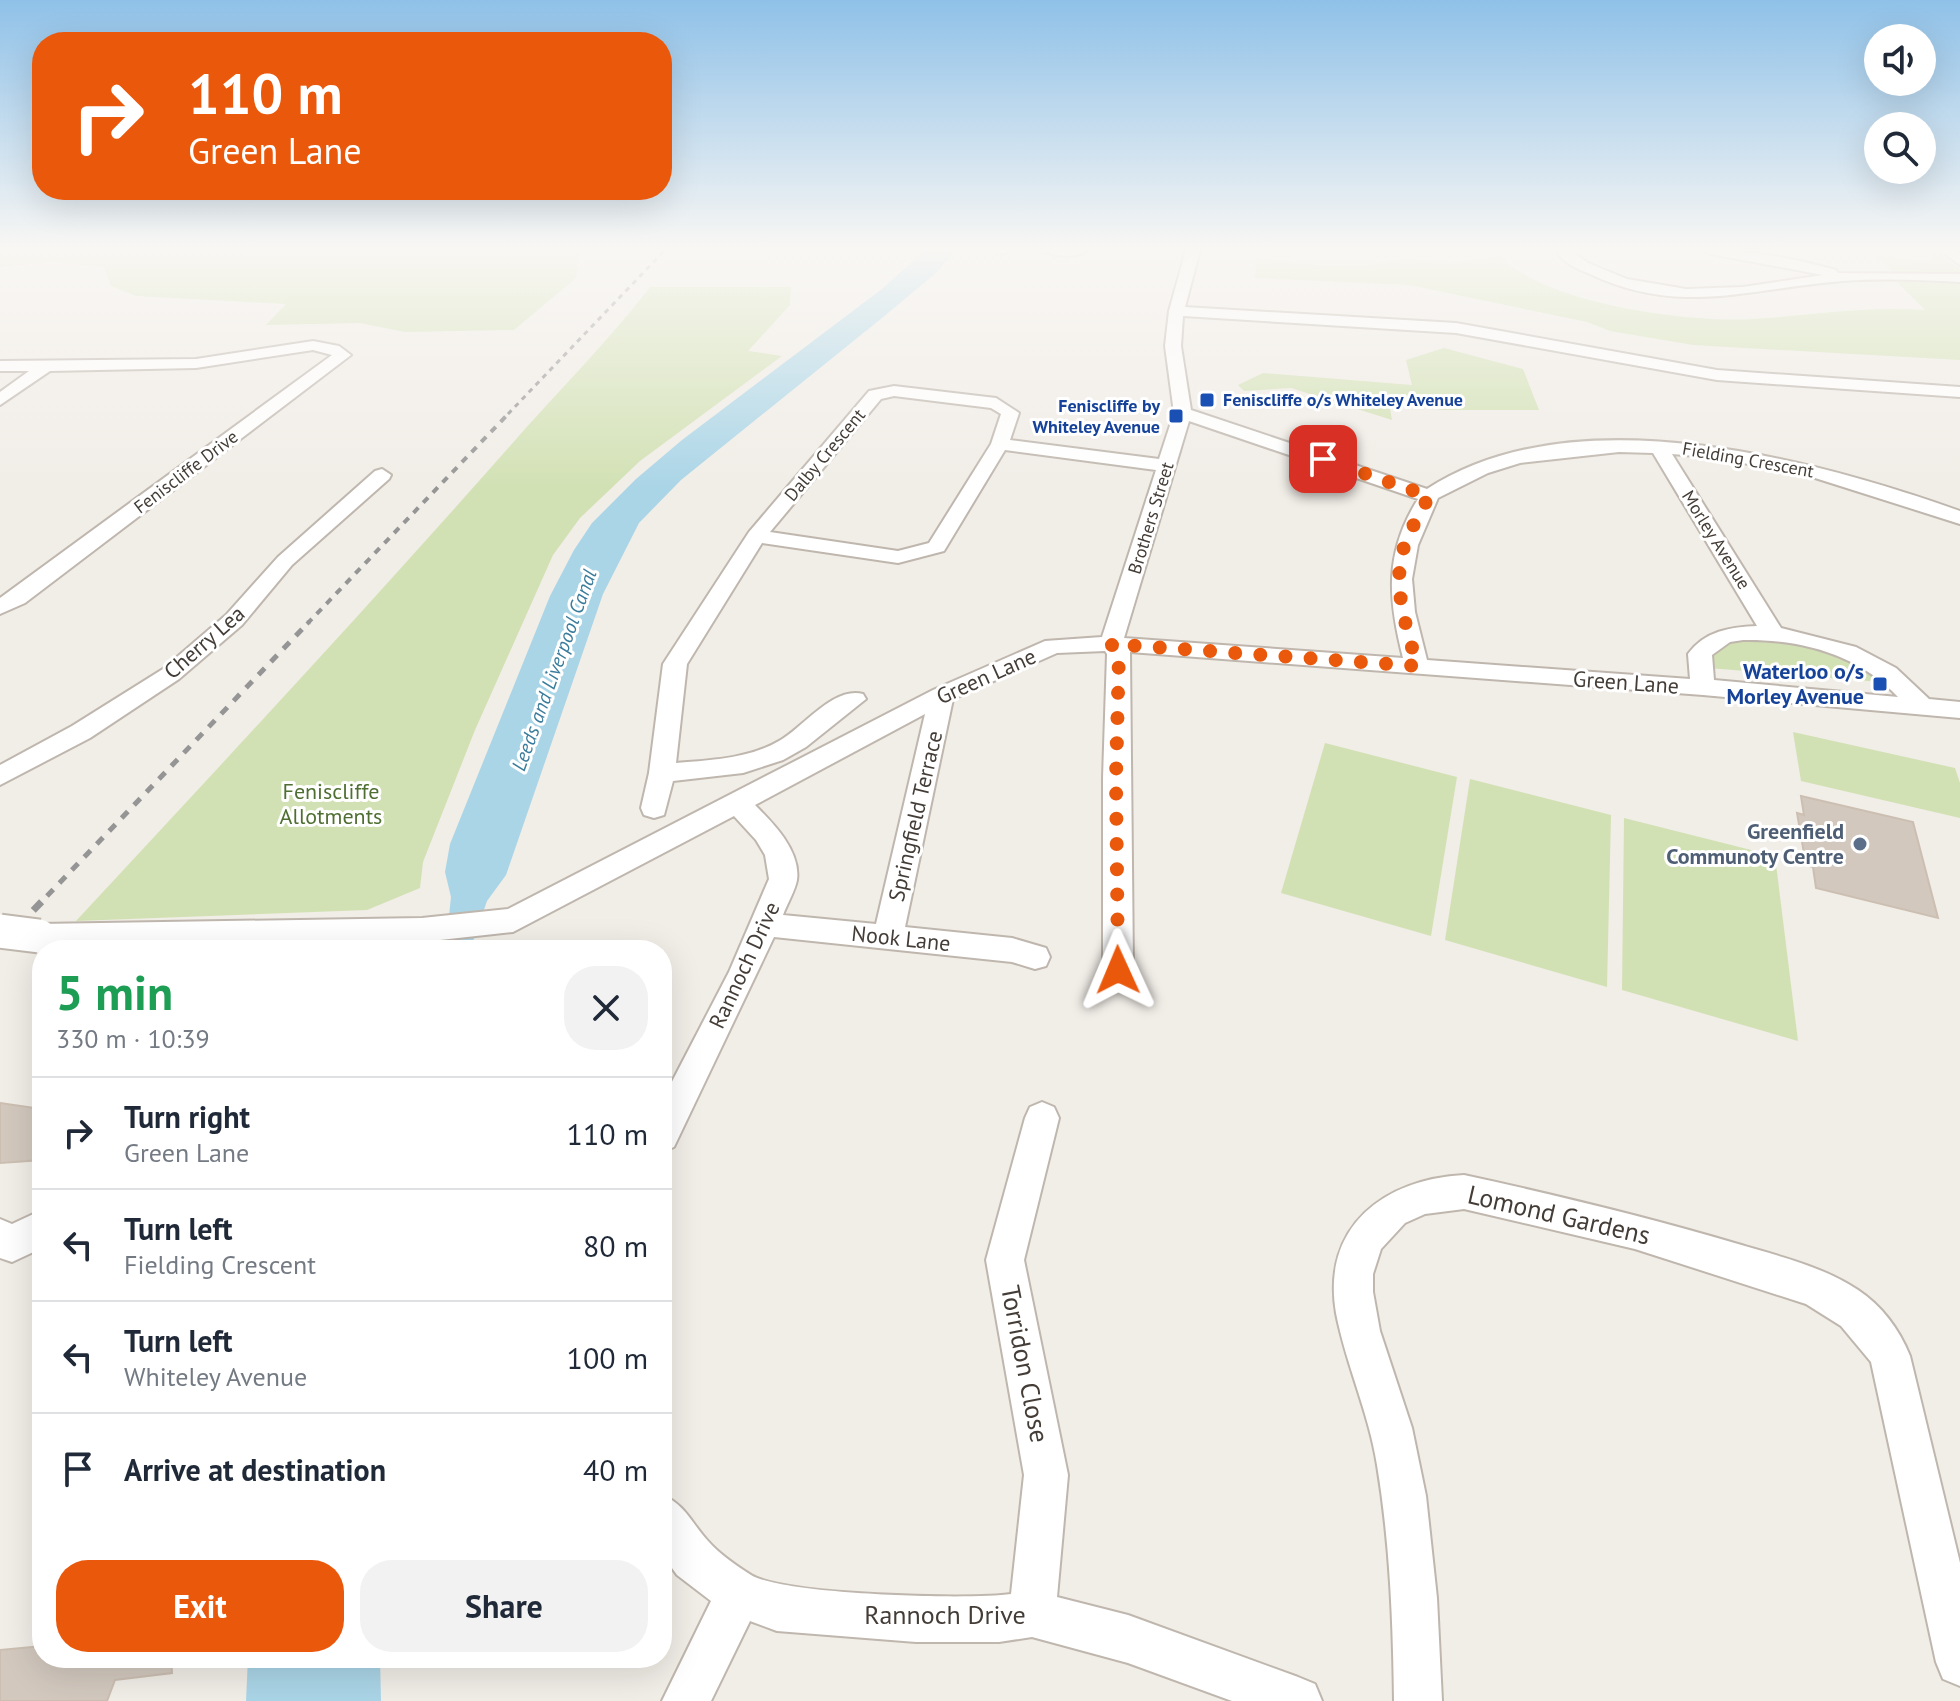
<!DOCTYPE html>
<html lang="en">
<head>
<meta charset="utf-8">
<style>
	body { margin:0; font-family:"PT Sans",sans-serif; background:#f2f2f3; color:#1f2937; height:100vh; display:flex; flex-direction:column; font-size:30px; white-space:nowrap }
	* { box-sizing:border-box; margin:0 }
	p { font-size:26px; color:#747a83 }
	.icon { flex:none; width:44px; height:44px; fill:none; stroke:currentColor; stroke-width:2; stroke-linecap:round; stroke-linejoin:round }
	.map { position:relative; flex:1; overflow:hidden }
	.drawer { position:absolute; left:32px; top:940px; width:640px; height:728px; display:flex; flex-direction:column; background:#fff; border-radius:32px; box-shadow:0 8px 32px #0002 }
	.drawer>* { flex:none }
	.top-card { position:absolute; left:32px; top:32px; width:640px; height:168px; border-radius:32px; box-shadow:0 8px 32px #0002; background:#ea580c; color:#fff; overflow:hidden }
	.tools { position:absolute; left:1864px; top:24px; display:grid; gap:16px }
	.tools a { display:grid; place-items:center; width:72px; height:72px; border-radius:50%; background:#fff; box-shadow:0 8px 32px #0002; font-size:40px }
	.pin { position:absolute; display:grid; place-items:center; width:68px; height:68px; color:#fff; margin:-34px; border-radius:16px; box-shadow:0 4px 12px #0006 }
	.me { position:absolute; width:88px; margin:-44px; rotate:359deg; stroke-linejoin:round; filter:drop-shadow(0 0 6px #0008) }
	.turn { display:flex; align-items:center; gap:28px; height:168px; padding:0 24px; font-size:36px }
	.turn .icon { width:104px; height:104px; stroke-width:2.5 }
	.turn b { display:block; font-size:56px; line-height:68px }
	.round { display:grid; place-items:center; flex:none; width:84px; height:84px; border-radius:32px; background:#f2f2f3 }
	.summary { display:flex; align-items:center; justify-content:space-between; height:136px; padding:0 24px }
	h1 { font-size:48px; font-weight:700; line-height:60px; color:#1e9e55 }
	.cta { display:flex; gap:16px; margin-top:auto; padding:16px 24px }
	.cta a { flex:1; height:92px; border-radius:32px; background:#ea580c; color:#fff; font-size:32px; font-weight:700; line-height:92px; text-align:center }
	.cta a+a { background:#f2f2f3; color:#1f2937 }
	ul { padding:0; list-style:none }
	li { display:flex; align-items:center; gap:24px; height:112px; padding:0 24px; border-top:2px solid #e0e1e3 }
	li div { flex:1 }
	li b { display:block; font-size:30px }
	li em { font-style:normal }
	.map>svg:first-child { display:block }
	.green { fill:#d2e1b4 }
	.water { fill:#aad5e7 }
	.building { fill:#d2c8be; stroke:#ccbfb2; stroke-width:2 }
	.lines { fill:none; stroke-linecap:round; stroke-linejoin:round }
	.street-casing { stroke:#bfb7ae; stroke-width:4 }
	.street { fill:#fff; fill-rule:evenodd }
	.rail-far3 { stroke:#959595; stroke-width:3; stroke-dasharray:5 5; stroke-linecap:butt }
	.rail-far2 { stroke:#959595; stroke-width:4; stroke-dasharray:7 7; stroke-linecap:butt }
	.rail-far1 { stroke:#959595; stroke-width:5; stroke-dasharray:9 9; stroke-linecap:butt }
	.rail { stroke:#959595; stroke-width:7; stroke-dasharray:12 12; stroke-linecap:butt }
	.street-bridge-casing { stroke:#bfb7ae; stroke-width:37; stroke-linecap:butt }
	.street-bridge { stroke:#fff; stroke-width:33 }
	.route { stroke:#ea580c; stroke-width:14; stroke-dasharray:0 25.2 }
	.transit-dot { fill:#1a4fb4; stroke:#fff; stroke-width:3 }
	.service-dot { fill:#5c6f8a; stroke:#fff; stroke-width:3 }
	.labels { text-anchor:middle; stroke-width:6; stroke-linejoin:round; paint-order:stroke }
	.far-transit-label { font-size:18px; font-weight:bold; fill:#164399; stroke:#fff; text-anchor:start }
	.far-street-label { font-size:18px; fill:#443d37; stroke:#fff }
	.far-water-label { font-size:20px; font-style:italic; fill:#3b7c9c; stroke:#fff }
	.street-label { font-size:22px; fill:#443d37; stroke:#fff }
	.transit-label { font-size:22px; font-weight:bold; fill:#164399; stroke:#fff; text-anchor:end }
	.park-label { font-size:22px; fill:#4f6e31; stroke:#fff }
	.service-label { font-size:22px; font-weight:bold; fill:#4e5e75; stroke:#fff; text-anchor:end }
	.near-street-label { font-size:26px; fill:#443d37; stroke:#fff }
</style>
</head>
<body>
<div class="map">
<svg width="1960" height="1701" viewBox="0 0 1960 1701">
	<rect width="100%" height="100%" fill="#f1ede7"/>
	<g class="green">
		<path d="M0,250H580L576,278L514,330L405,332L360,323L266,325L286,304L136,296L111,286L104,267L50,262L0,267Z"/>
		<path d="M1932,250L1960,269V273L1893,272L1875,255L1932,263Z"/>
		<path d="M1501,257C1546,304 1690,323 1754,319C1814,315 1864,306 1925,310L1894,279L1960,281V360L1693,345L1610,331L1587,322L1409,285L1255,278L1256,259L1328,266L1367,265L1407,259L1445,264Z"/>
		<path d="M650,287H791L790,305L748,351L782,356L640,461L580,518L553,555L475,730L423,862L420,888L367,910L76,921C222,764 368,607 510,446C556,393 607,343 650,287Z"/>
		<path d="M1444,348L1523,369L1539,410H1443L1389,402L1392,420L1291,388L1244,391L1238,385L1263,373L1412,385L1406,360Z"/>
		<path d="M1752,639C1796,642 1850,647 1881,682L1708,668L1711,653L1721,645Z"/>
		<path d="M1793,732L1955,768L1960,783V818L1801,781Z"/>
		<path d="M1325,743L1457,777L1431,936L1281,893Z"/>
		<path d="M1470,779L1611,815L1607,987L1445,940Z"/>
		<path d="M1624,818L1775,856L1798,1041L1622,990Z"/>
	</g>
	<g class="water">
		<path d="M925,250H957L936,273L882,318L681,480L639,523L603,594L506,875L487,901L470,950H432L449,916L451,897L445,872L450,844L550,596L574,550L592,523L636,479L682,440L882,289Z"/>
		<path d="M248,1658H380L381,1701H246Z"/>
	</g>
	<g class="building">
		<path d="M1801,796L1913,822L1938,918L1816,888L1813,867L1806,865L1797,813L1804,815Z"/>
		<path d="M0,1103L42,1109V1160L0,1163Z"/>
		<path d="M42,1646V1658H171L172,1673L115,1680L107,1701H0V1650Z"/>
	</g>
	<g class="lines">
		<defs>
			<g id="street">
				<path d="M995,250H1010L1003,254Z"/>
				<path d="M1043,250H1086L1087,251C1077,258 1053,257 1043,250Z"/>
				<path d="M1186,250H1200L1185,307L1456,323L1717,370L1960,387V397L1717,380L1456,333L1183,316L1181,346L1191,410L1427,489C1572,394 1810,458 1960,511V524L1812,477L1719,458L1672,454L1781,628L1856,647L1896,668L1929,699L1960,702V718L1703,695L1130,652L1133,970L1129,979L1118,982L1107,979L1103,970V778L1107,654L1105,651L1057,653L953,699L905,927L1012,938L1046,948L1050,957L1046,966L1035,969L1012,962L774,937L674,1147L662,1152V1101L729,972L769,879L765,855L756,840L734,816L513,932L422,942L39,948L28,944L24,936L28,928L39,924L422,918L508,909L933,690L1045,641L1102,637L1156,470L1005,450L944,551L898,563L762,543L687,664L676,763C711,760 748,759 779,741C803,728 833,686 863,694L866,699L806,747L783,760L743,773L673,781L664,815L654,818L644,815L641,808L649,773L663,664L749,532L869,391L894,386L996,398L1019,413L1010,440L1159,459L1174,413L1165,346L1169,311ZM894,396L991,408L1001,414L991,444L929,543L898,551L770,532L881,399ZM1189,421L1418,499C1384,553 1388,599 1403,658L1124,638ZM1619,452L1653,453L1757,626C1730,627 1705,631 1688,654L1690,679L1427,660L1415,612L1412,579L1418,545L1438,498L1488,473L1520,463ZM1743,640C1800,639 1858,654 1898,697L1714,680L1712,655L1730,642ZM925,714L876,924L783,915C787,904 795,891 797,880C801,851 773,823 755,805Z"/>
				<path d="M1556,250H1570L1588,263L1627,279L1686,289L1743,287L1823,275L1711,254L1704,250C1749,250 1793,258 1836,270L1838,273L1960,274V282C1921,280 1882,278 1843,281C1752,288 1680,317 1590,274C1578,269 1562,263 1556,250Z"/>
				<path d="M1940,250H1955L1960,254V265Z"/>
				<path d="M313,341L339,346L351,355L25,603L0,614V598L332,355L313,350L196,368L50,371L0,405V392L29,371H0V361L196,359Z"/>
				<path d="M382,469L391,475L389,479L292,565L242,625L179,679L90,738L0,785V765L72,726L163,669L226,615L278,557L375,471Z"/>
				<path d="M1042,1102L1054,1107L1059,1118L1024,1260L1068,1475L1057,1597L1128,1615L1298,1677L1315,1684L1322,1701H1232L1128,1663L1032,1637L999,1642H916L777,1631L750,1621L711,1701H662L711,1601L677,1575L662,1554V1495C685,1504 692,1524 708,1541C719,1554 737,1566 751,1575C784,1595 969,1600 1011,1594L1024,1475L986,1260L1025,1118L1030,1107Z"/>
				<path d="M1464,1175C1556,1195 1647,1217 1738,1244C1778,1256 1822,1266 1858,1290C1882,1306 1899,1329 1910,1356L1960,1563V1686L1943,1679L1936,1662L1871,1362L1841,1326L1806,1304L1635,1249L1464,1209L1425,1214L1405,1223L1381,1249L1373,1274V1292L1380,1331L1412,1428L1426,1496L1437,1598L1442,1701H1394C1393,1622 1390,1543 1377,1465C1369,1413 1346,1365 1336,1313C1321,1226 1385,1179 1464,1175Z"/>
				<path d="M42,1210V1248L12,1262L0,1258V1219L12,1224Z"/>
			</g>
		</defs>
		<use href="#street" class="street-casing"/>
		<use href="#street" class="street"/>
		<path class="rail-far3" d="M508,414L665,250"/>
		<path class="rail-far2" d="M307,624L510,412"/>
		<path class="rail-far1" d="M47,896L309,622"/>
		<path class="rail" d="M0,945L49,894"/>
		<defs>
			<path id="street-bridge" d="M0,931L39,936"/>
		</defs>
		<use href="#street-bridge" class="street-bridge-casing"/>
		<use href="#street-bridge" class="street-bridge"/>
	</g>
	<linearGradient id="sky" x2="0" y2="1"><stop stop-color="#8fc1e8"/><stop offset="0.51" stop-color="#f9f7f4"/><stop offset="1" stop-color="#f9f7f4" stop-opacity="0"/></linearGradient>
	<rect width="1960" height="488" fill="url(#sky)"/>
	<g class="lines">
		<path class="route" d="M1118,970L1116,778L1119,653L1111,644L1417,666C1408,631 1393,591 1402,554C1407,534 1420,514 1429,496L1323,459"/>
	</g>
	<g class="transit-dot">
		<rect x="1199" y="392" width="16" height="16" rx="4"/>
		<rect x="1168" y="408" width="16" height="16" rx="4"/>
		<rect x="1872" y="676" width="16" height="16" rx="4"/>
	</g>
	<circle class="service-dot" cx="1860" cy="844" r="8"/>
	<g class="labels">
		<g class="far-transit-label">
			<text x="1223" y="406">Feniscliffe o/s Whiteley Avenue</text>
			<text x="1160" y="412" text-anchor="end">Feniscliffe by<tspan x="1160" dy="21">Whiteley Avenue</tspan></text>
		</g>
		<g class="far-street-label">
			<text transform="translate(825 455) rotate(-50)" y="6">Dalby Crescent</text>
			<text transform="translate(1748 460) rotate(10)" y="6">Fielding Crescent</text>
			<text transform="translate(186 472) rotate(-37)" y="6">Feniscliffe Drive</text>
			<text transform="translate(1151 518) rotate(-73)" y="6">Brothers Street</text>
			<text transform="translate(1716 540) rotate(58)" y="6">Morley Avenue</text>
		</g>
		<g class="far-water-label">
			<text transform="translate(554 670) rotate(-70)" y="7">Leeds and Liverpool Canal</text>
		</g>
		<g class="street-label">
			<text transform="translate(204 642) rotate(-41)" y="8">Cherry Lea</text>
			<text transform="translate(986 676) rotate(-24)" y="8">Green Lane</text>
			<text transform="translate(1626 682) rotate(4)" y="8">Green Lane</text>
			<text transform="translate(915 816) rotate(-77)" y="8">Springfield Terrace</text>
			<text transform="translate(901 938) rotate(6)" y="8">Nook Lane</text>
			<text transform="translate(744 965) rotate(-65)" y="8">Rannoch Drive</text>
		</g>
		<g class="transit-label">
			<text x="1864" y="679">Waterloo o/s<tspan x="1864" dy="25">Morley Avenue</tspan></text>
		</g>
		<g class="park-label">
			<text x="331" y="799">Feniscliffe<tspan x="331" dy="25">Allotments</tspan></text>
		</g>
		<g class="service-label">
			<text x="1844" y="839">Greenfield<tspan x="1844" dy="25">Communoty Centre</tspan></text>
		</g>
		<g class="near-street-label">
			<text transform="translate(1559 1215) rotate(13)" y="9">Lomond Gardens</text>
			<text transform="translate(1025 1364) rotate(79)" y="9">Torridon Close</text>
			<text x="945" y="1624">Rannoch Drive</text>
		</g>
	</g>
</svg>
<div class="tools">
<a><svg class="icon" aria-label="sound" viewBox="0 0 24 24"><path d="M4 9h4l5-4v14l-5-4H4zM17 9q2 3 0 6"/></svg></a>
<a><svg class="icon" aria-label="search" viewBox="0 0 24 24"><circle cx="10" cy="10" r="6"/><path d="M15 15l6 6"/></svg></a>
</div>
<div class="pin" style="left:1323px;top:459px;background:#d93025"><svg class="icon" aria-label="arrive" viewBox="0 0 24 24"><path d="M6 21V4h12l-3 4 3 4H6"/></svg></div>
<svg class="me" style="left:1118px;top:970px" viewBox="-20 -20 40 40"><path d="M0-17L14 15 0 8-14 15z" fill="#ea580c" stroke="#fff" stroke-width="4"/></svg>
<div class="top-card">
<div class="turn"><svg class="icon" aria-label="right" viewBox="0 0 24 24"><path d="M7 20v-9h11M14 6l5 5-5 5"/></svg><div><b>110 m</b>Green Lane</div></div>
</div>
<section class="drawer">
<div class="summary"><div><h1>5 min</h1><p>330 m · 10:39</p></div><a class="round"><svg class="icon" aria-label="close" viewBox="0 0 24 24"><path d="M6 6l12 12M18 6L6 18"/></svg></a></div>
<ul>
<li><svg class="icon" aria-label="right" viewBox="0 0 24 24"><path d="M7 20v-9h11M14 6l5 5-5 5"/></svg><div><b>Turn right</b><p>Green Lane</p></div><em>110 m</em></li>
<li><svg class="icon" aria-label="left" viewBox="0 0 24 24"><path d="M17 20v-9H6M10 6l-5 5 5 5"/></svg><div><b>Turn left</b><p>Fielding Crescent</p></div><em>80 m</em></li>
<li><svg class="icon" aria-label="left" viewBox="0 0 24 24"><path d="M17 20v-9H6M10 6l-5 5 5 5"/></svg><div><b>Turn left</b><p>Whiteley Avenue</p></div><em>100 m</em></li>
<li><svg class="icon" aria-label="arrive" viewBox="0 0 24 24"><path d="M6 21V4h12l-3 4 3 4H6"/></svg><div><b>Arrive at destination</b></div><em>40 m</em></li>
</ul>
<div class="cta"><a>Exit</a><a>Share</a></div>
</section>
</div>
</body>
</html>
